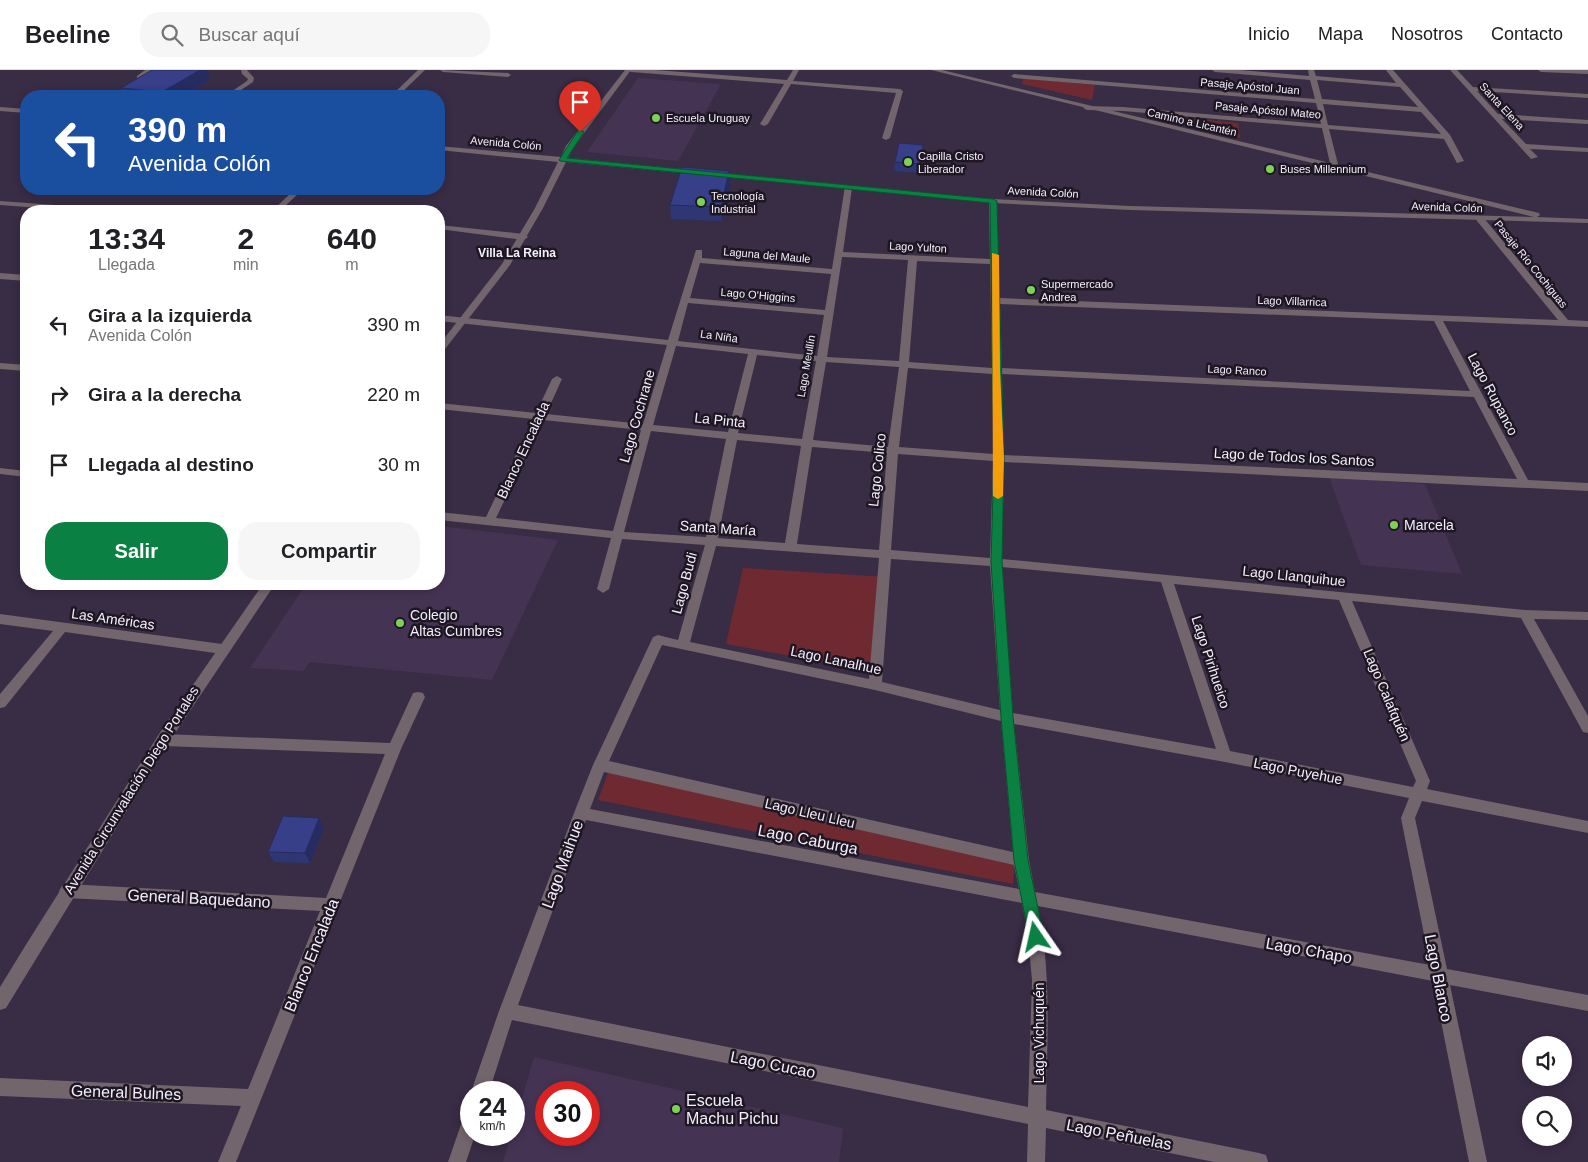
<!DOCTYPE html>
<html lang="es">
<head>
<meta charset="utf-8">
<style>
	body { margin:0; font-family:Arial,sans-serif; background:#f6f6f6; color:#202124; height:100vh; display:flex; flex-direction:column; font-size:19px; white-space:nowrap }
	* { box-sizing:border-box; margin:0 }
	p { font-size:16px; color:#757577 }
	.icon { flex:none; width:28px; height:28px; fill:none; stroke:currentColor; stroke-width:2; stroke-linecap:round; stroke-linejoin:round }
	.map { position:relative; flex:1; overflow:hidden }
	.details { position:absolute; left:20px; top:135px; width:425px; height:385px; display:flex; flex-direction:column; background:#fff; border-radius:20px; box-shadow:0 2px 8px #0003 }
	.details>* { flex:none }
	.guide { position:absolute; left:20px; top:20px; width:425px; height:105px; border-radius:20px; box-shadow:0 2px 8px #0003; background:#1a4fa0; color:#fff; overflow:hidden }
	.controls { position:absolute; left:1522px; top:966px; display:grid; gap:10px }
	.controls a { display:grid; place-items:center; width:50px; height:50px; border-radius:50%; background:#fff; box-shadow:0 2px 8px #0003; font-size:25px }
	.speed { position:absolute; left:460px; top:1011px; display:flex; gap:10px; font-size:25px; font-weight:700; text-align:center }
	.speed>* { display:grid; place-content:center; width:65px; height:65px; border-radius:50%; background:#fff; box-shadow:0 2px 8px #0003; line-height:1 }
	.speed small { font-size:12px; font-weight:400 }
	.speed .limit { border:8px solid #d22; background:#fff; color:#111 }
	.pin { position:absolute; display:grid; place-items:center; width:42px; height:42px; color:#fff; margin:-51px -21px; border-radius:50% 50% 50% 0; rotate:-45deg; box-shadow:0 0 5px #0007 }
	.pin .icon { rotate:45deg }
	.me { position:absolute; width:55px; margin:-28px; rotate:349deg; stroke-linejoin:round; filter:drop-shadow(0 0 4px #0008) }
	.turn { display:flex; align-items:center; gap:18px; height:105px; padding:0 25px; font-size:22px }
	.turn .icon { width:65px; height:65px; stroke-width:2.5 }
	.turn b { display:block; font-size:35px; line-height:42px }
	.eta { display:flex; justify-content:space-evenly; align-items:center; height:85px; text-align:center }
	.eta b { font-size:30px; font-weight:700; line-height:35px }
	.action { display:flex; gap:10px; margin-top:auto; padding:10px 25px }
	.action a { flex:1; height:58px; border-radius:20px; background:#0b8043; color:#fff; font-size:20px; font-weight:700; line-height:58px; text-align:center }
	.action a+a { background:#f6f6f6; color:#202124 }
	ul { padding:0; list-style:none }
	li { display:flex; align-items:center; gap:15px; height:70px; padding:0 25px }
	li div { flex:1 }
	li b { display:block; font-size:19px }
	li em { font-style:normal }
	header { display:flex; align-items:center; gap:30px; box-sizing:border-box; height:70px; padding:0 25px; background:#fff; border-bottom:1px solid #e0e0e0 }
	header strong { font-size:24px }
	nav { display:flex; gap:28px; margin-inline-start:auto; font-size:18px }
	.search { width:350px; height:45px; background:#f6f6f6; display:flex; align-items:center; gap:12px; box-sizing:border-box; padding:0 18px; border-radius:20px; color:#757577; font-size:19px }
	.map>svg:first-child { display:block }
	.built { fill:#453353; fill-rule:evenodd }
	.green { fill:#6e2a30 }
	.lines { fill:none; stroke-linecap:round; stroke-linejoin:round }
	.minor { fill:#73656c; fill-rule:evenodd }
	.tertiary { fill:#73656c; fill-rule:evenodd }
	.wall { fill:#2e3675 }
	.shaded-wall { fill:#262c5f }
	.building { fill:#363f88; stroke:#262c5f }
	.route { fill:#0b8043; stroke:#07532c }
	.slow { fill:#f59e0b }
	.poi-dot { fill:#7dd154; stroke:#1d1722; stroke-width:2 }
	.labels { text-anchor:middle; stroke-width:5; stroke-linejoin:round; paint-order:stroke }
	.far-street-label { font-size:11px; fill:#f5edfd; stroke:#1d1722 }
	.far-poi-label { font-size:11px; fill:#f5edfd; stroke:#1d1722; text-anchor:start }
	.far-neighbourhood-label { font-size:12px; font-weight:bold; fill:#f5edfd; stroke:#1d1722 }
	.street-label { font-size:14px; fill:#f5edfd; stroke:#1d1722 }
	.poi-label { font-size:14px; fill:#f5edfd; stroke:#1d1722; text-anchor:start }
	.near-street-label { font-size:16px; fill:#f5edfd; stroke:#1d1722 }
	.near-poi-label { font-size:16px; fill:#f5edfd; stroke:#1d1722; text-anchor:start }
</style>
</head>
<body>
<header>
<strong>Beeline</strong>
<div class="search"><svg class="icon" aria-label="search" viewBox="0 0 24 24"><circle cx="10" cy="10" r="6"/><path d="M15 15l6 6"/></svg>Buscar aquí</div>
<nav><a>Inicio</a><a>Mapa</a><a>Nosotros</a><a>Contacto</a></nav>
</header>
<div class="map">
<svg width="1588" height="1092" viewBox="0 0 1588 1092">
	<rect width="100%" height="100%" fill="#392c45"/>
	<g class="built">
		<path d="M638,8L721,14L678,91L587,82Z"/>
		<path d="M1329,407L1425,414L1462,504L1361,495Z"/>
		<path d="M439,456L558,470L492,610L310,592L303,601L250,598L306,514H439Z"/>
		<path d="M534,987L843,1058L839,1092H503L511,1065H514V1056ZM546,1022H589V1065H546Z"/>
	</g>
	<g class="green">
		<path d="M1023,8L1095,15L1092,30L1022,14Z"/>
		<path d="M1146,44L1238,53L1240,68Z"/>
		<path d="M743,498L888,507L883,603L726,574Z"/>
		<path d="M608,703L1015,789L1013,814L598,730Z"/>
	</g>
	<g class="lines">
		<g class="minor">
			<path d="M145,0H153L141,8H137V6Z"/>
			<path d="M241,0H247L254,8L253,12L232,26H225L247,11L248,9L242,4Z"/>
			<path d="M418,0H425L398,26H391Z"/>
			<path d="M440,0L508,3L511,5L508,7L443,2Z"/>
			<path d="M628,0H656L787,10L793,0H799L793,11L900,19L903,21L890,68L886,70L882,68L896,23L791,14L768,54L764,56L760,54L784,14L631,2Z"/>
			<path d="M1212,0H1240L1309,6L1308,0H1314L1316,6L1396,13L1386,0H1393L1450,65L1464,91L1457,93L1444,69L1329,59L1339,98L1335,100L1331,98L1322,58L1123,41L1087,40L1083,38L1087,36L1123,37L1321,54L1316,33L1014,8L1011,6L1014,4L1315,29L1310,10L1215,2ZM1317,10L1400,17L1418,37L1322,29ZM1323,34L1421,42L1441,64L1328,55Z"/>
			<path d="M1450,0H1457L1473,17L1588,24V28L1477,21L1498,44L1588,50V54L1502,49L1526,74L1588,78V82L1530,79L1538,87L1531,89Z"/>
			<path d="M1538,0H1588V4L1541,2Z"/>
			<path d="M845,116L852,118L843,182L990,189L989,131L996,129L1000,228L1558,250L1477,151L1476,149L1480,147H1483L1568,250L1588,251V257L1443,251L1528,410L1588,413V421L1004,392L1002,489L1525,540L1588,542V550L1534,549L1588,646V663L1583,662L1521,548L1352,531L1430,711L1427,719L1588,751V763L1422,731L1415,748L1447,899L1588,925V941L1450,915L1487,1092H1469L1433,911L1038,836C1052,906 1047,970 1046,1040L1259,1083L1266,1085L1268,1092H1214L1046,1058L1045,1092H1027L1028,1054L512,950L489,1022H471L499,941L574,743L593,695L653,567L658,565L678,570L705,475L622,469L609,519L603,523L597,519L611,468L439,450V442L486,447L533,349L439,339V333L536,343L552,309L557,306L562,309L546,344L643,354L667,275L439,251V245L668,270L696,180H702V188L832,199ZM842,187L908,190L899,291L827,287ZM917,191L990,194L992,298L909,292ZM700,193L831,204L825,240L690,228ZM688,233L824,245L817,286L678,271ZM1000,234L1434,251L1470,321L1002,298ZM676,276L748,284L728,362L653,355ZM757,285L816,291L802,369L738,363ZM826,292L899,297L888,377L813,370ZM908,298L992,304L994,384L899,377ZM1002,304L1474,327L1517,409L1004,385ZM543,350L641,360L613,461L496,448ZM651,361L726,369L706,467L624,462ZM737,370L801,376L785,473L718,468ZM812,377L887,383L879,480L797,474ZM898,384L993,391L990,488L891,480ZM716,476L879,488L869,609L690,572ZM891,489L990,496L1000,640L882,612ZM1002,497L1161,512L1216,679L1013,643ZM1174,514L1339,530L1416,711L1413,717L1230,681ZM662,575L875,620L1001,651L1013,782L609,691ZM1014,654L1225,692L1409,728L1401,748L1430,895L1035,822L1029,790ZM604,702L1014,795L1019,819L590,739ZM586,750L1022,833L1028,867L1032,910L1028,1037L518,935Z"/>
			<path d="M295,119H303L280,141H272Z"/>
			<path d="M0,131L109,139L113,141H79L0,135Z"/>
			<path d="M439,155L524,164L528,167L524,170L439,159Z"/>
			<path d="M0,203L26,205V211L0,209Z"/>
			<path d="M0,293L26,295V301L0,299Z"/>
			<path d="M0,398L26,401V407L0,404Z"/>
			<path d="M0,544L222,574L227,576L228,579L227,582L222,584L65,562L5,637L0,638V624L53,561L0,554Z"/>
			<path d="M418,622L423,623L425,627L401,679L236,1092H218L241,1036L0,1026V1008L248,1019L320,841L67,828L62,826L59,821L62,816L67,814L326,828L385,684L163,676L158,674L156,670L158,666L163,664L390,673L413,623Z"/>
			<path d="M471,1040V1065H475L466,1092H448L465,1043Z"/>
		</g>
		<g class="tertiary">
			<path d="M625,0H631L573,78L568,88L993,129L1130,136L1534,147L931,0H942L1539,143L1540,145L1537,147L1588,149V153L1130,140L993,133L566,92L543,138L510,195L442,283L439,284V275L502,194L535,138L558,92L439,80V76L561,87L566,76Z"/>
			<path d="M0,37L26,39V43L0,41Z"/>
			<path d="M263,514H275L169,672L6,938L0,940V917L27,873L159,664Z"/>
		</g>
	</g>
	<g class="wall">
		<path d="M210,9L182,26H125L121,18Z"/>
		<path d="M922,84L919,103L894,101L895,92Z"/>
		<path d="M729,101L730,114L722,151L671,149L670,135Z"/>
		<path d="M324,758L310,793L274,792L268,782Z"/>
	</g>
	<g class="shaded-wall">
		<path d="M200,0H207L210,9L182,26H164L162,22Z"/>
		<path d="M729,101L730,114L722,151L721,137Z"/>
		<path d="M319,748L324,758L310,793L305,783Z"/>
	</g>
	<g class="building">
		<path d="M152,0H200L162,22L121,18Z"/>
		<path d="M899,73L923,75L920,94L895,92Z"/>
		<path d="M682,97L729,101L721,137L670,135Z"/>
		<path d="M283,746L319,748L305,783L268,782Z"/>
	</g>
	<path class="route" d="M580,60L584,62L567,88L993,129L997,131L1004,388L1002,492L1013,647L1028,790L1044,867L1042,872L1036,874L1031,872L1029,867L1014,790L1001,647L991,492L994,388L990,133L560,91L559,90L577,62Z"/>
	<path class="slow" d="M992,183L999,185L1000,301L1004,388L1003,426L998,429L993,426Z"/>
	<g class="poi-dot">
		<circle cx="656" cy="48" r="5"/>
		<circle cx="908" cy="92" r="5"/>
		<circle cx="1270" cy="99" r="5"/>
		<circle cx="701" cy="132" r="5"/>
		<circle cx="1031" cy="220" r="5"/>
		<circle cx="1394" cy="455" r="5"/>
		<circle cx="400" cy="553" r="5"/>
		<circle cx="676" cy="1039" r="5"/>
	</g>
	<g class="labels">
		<g class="far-street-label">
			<text transform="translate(1250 16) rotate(5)" y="4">Pasaje Apóstol Juan</text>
			<text transform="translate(1502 36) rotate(47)" y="4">Santa Elena</text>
			<text transform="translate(1268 40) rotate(5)" y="4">Pasaje Apóstol Mateo</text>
			<text transform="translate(1192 52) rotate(13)" y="4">Camino a Licantén</text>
			<text transform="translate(506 73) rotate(5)" y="4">Avenida Colón</text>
			<text transform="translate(1043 122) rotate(3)" y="4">Avenida Colón</text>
			<text transform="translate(1447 137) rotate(2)" y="4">Avenida Colón</text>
			<text transform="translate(918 177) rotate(3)" y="4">Lago Yulton</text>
			<text transform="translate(767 185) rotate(5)" y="4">Laguna del Maule</text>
			<text transform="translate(1531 194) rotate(51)" y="4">Pasaje Río Cochiguas</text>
			<text transform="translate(758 225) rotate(5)" y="4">Lago O'Higgins</text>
			<text transform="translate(1292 231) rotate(2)" y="4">Lago Villarrica</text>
			<text transform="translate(719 266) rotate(8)" y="4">La Niña</text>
			<text transform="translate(806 296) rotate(-80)" y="4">Lago Meullín</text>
			<text transform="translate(1237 300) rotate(3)" y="4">Lago Ranco</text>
		</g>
		<g class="far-poi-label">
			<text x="666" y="52">Escuela Uruguay</text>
			<text x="918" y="90">Capilla Cristo<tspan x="918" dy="13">Liberador</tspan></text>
			<text x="1280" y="103">Buses Millennium</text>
			<text x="711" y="130">Tecnología<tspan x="711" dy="13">Industrial</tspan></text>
			<text x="1041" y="218">Supermercado<tspan x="1041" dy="13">Andrea</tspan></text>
		</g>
		<g class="far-neighbourhood-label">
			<text x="517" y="187">Villa La Reina</text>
		</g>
		<g class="street-label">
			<text transform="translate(1493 324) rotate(62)" y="5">Lago Rupanco</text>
			<text transform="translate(637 346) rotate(-74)" y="5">Lago Cochrane</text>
			<text transform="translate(720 350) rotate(6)" y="5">La Pinta</text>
			<text transform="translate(523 380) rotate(-65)" y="5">Blanco Encalada</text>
			<text transform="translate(1294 387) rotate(3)" y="5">Lago de Todos los Santos</text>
			<text transform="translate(877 400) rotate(-84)" y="5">Lago Colico</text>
			<text transform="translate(718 458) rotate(4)" y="5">Santa María</text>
			<text transform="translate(1294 506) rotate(6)" y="5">Lago Llanquihue</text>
			<text transform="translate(684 513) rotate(-75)" y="5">Lago Budi</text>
			<text transform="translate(113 549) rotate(8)" y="5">Las Américas</text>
			<text transform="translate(836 590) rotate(12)" y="5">Lago Lanalhue</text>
			<text transform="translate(1211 592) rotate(72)" y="5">Lago Pirihueico</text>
			<text transform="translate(1387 625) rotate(67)" y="5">Lago Calafquén</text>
			<text transform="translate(1298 701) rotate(11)" y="5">Lago Puyehue</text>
			<text transform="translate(131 720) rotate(-58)" y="5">Avenida Circunvalación Diego Portales</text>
			<text transform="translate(810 743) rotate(13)" y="5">Lago Lleu Lleu</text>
			<text transform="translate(1039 963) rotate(-90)" y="5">Lago Vichuquén</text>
		</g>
		<g class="poi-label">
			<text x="1404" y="460">Marcela</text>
			<text x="410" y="550">Colegio<tspan x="410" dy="16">Altas Cumbres</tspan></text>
		</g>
		<g class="near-street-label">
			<text transform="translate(808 769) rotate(11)" y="6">Lago Caburga</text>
			<text transform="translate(562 794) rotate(-70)" y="6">Lago Maihue</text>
			<text transform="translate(199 828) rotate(3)" y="6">General Baquedano</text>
			<text transform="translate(1309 880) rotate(10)" y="6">Lago Chapo</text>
			<text transform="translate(311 885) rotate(-68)" y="6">Blanco Encalada</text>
			<text transform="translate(1439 908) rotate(79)" y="6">Lago Blanco</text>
			<text transform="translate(773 994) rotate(11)" y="6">Lago Cucao</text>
			<text transform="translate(126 1022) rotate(2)" y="6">General Bulnes</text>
			<text transform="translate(1119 1064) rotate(11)" y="6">Lago Peñuelas</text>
		</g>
		<g class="near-poi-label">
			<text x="686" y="1036">Escuela<tspan x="686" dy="18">Machu Pichu</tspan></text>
		</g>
	</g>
</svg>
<div class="controls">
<a><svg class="icon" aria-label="sound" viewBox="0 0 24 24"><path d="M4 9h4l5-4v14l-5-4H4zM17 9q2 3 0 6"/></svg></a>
<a><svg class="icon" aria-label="search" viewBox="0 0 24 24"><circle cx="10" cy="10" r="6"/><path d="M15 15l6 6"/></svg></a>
</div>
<div class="speed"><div>24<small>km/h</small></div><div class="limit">30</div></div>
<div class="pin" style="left:580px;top:62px;background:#d93025"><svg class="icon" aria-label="arrive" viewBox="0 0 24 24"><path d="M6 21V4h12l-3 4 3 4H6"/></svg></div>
<svg class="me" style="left:1036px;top:867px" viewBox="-20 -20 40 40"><path d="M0-17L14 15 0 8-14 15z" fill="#0b8043" stroke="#fff" stroke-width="4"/></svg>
<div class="guide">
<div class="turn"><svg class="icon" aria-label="left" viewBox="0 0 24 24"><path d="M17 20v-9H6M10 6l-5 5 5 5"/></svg><div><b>390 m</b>Avenida Colón</div></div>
</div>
<section class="details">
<div class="eta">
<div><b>13:34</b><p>Llegada</p></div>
<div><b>2</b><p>min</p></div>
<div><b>640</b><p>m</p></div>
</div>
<ul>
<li><svg class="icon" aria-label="left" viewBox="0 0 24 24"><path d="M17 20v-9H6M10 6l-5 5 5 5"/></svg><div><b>Gira a la izquierda</b><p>Avenida Colón</p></div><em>390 m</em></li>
<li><svg class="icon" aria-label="right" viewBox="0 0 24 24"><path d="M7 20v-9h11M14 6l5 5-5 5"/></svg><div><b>Gira a la derecha</b></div><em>220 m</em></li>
<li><svg class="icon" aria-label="arrive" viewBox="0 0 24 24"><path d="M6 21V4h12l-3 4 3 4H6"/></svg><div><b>Llegada al destino</b></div><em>30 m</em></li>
</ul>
<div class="action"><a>Salir</a><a>Compartir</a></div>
</section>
</div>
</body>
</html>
